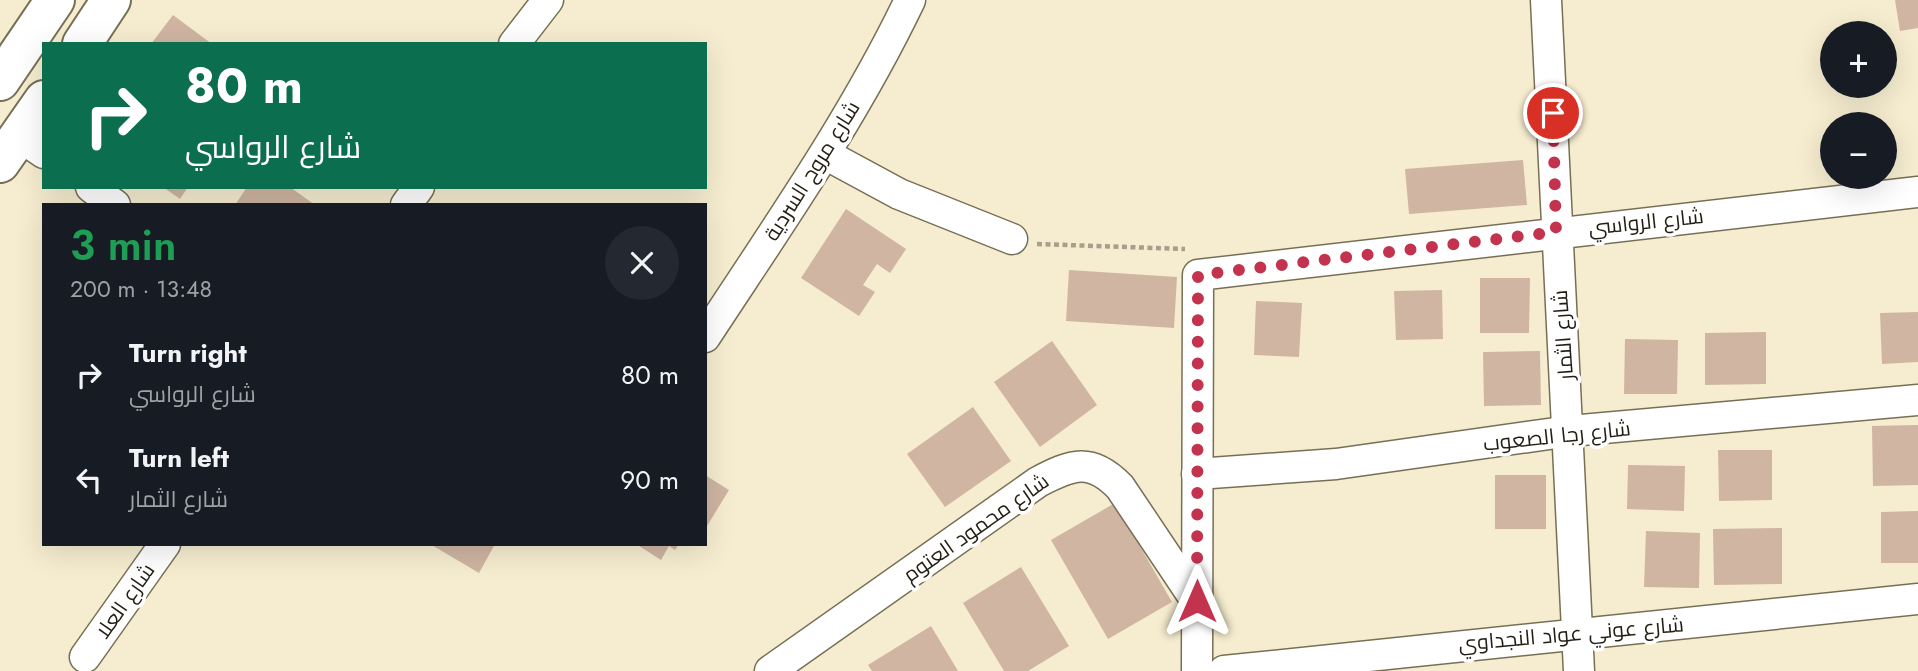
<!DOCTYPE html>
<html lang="en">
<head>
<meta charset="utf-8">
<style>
	body { margin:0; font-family:Jost,Cairo,sans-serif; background:#242831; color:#f1f3f6; height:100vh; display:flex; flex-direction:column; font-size:26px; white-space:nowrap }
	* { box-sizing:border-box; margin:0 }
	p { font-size:23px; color:#9ea1a6 }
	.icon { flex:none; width:38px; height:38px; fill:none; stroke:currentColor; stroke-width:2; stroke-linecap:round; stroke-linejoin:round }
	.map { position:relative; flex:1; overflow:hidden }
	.drawer { position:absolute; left:42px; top:203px; width:665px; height:343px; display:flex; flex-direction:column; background:#171b24; border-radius:0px; box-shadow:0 7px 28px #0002 }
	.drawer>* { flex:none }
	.banner { position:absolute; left:42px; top:42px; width:665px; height:147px; border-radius:0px; box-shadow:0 7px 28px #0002; background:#0b6e4f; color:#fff; overflow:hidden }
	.fabs { position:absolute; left:1820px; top:21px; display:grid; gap:14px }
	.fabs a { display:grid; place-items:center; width:77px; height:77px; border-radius:50%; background:#171b24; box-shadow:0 7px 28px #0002; font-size:35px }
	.pin { position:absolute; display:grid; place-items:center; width:60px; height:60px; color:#fff; margin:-30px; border:4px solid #fff; border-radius:50%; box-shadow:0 2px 7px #0007 }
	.me { position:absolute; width:77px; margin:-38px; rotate:0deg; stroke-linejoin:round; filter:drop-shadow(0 0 5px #0008) }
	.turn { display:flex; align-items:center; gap:24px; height:147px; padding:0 28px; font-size:32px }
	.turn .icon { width:91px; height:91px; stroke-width:2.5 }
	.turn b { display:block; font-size:49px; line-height:60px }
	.round { display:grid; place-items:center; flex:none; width:74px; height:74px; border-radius:37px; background:#242831 }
	.headline { display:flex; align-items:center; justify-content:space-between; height:119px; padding:0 28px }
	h1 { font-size:42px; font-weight:600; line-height:52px; color:#1e9e55 }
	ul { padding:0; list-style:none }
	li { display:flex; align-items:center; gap:21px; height:105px; padding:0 28px }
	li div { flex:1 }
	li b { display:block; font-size:26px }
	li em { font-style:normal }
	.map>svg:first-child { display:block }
	.building { fill:#cfb5a2 }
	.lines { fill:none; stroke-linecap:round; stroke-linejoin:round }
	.street-casing { stroke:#776f55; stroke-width:33 }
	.secondary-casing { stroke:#776f55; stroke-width:42 }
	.path { stroke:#a79f8a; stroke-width:4.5; stroke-dasharray:5 3.5; stroke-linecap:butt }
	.street { stroke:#fff; stroke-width:30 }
	.secondary { stroke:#fff; stroke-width:38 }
	.route { stroke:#c3334e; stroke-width:12; stroke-dasharray:0 21.6 }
	.labels { text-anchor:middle; stroke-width:7; stroke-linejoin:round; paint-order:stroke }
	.street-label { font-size:21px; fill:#221e14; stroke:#fff }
</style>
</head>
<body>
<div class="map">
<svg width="1918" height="671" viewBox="0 0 1918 671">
	<rect width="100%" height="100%" fill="#f6edd0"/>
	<g class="building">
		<path d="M1895,0H1918V28L1900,31Z"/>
		<path d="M173,15L212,44H151Z"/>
		<path d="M1523,160L1527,205L1409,214L1405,169Z"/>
		<path d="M163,187H188L180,199Z"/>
		<path d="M247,187H290L315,205H235Z"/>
		<path d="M846,209L906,249L890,273L877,264L863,285L875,292L859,316L801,278Z"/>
		<path d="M1069,270L1177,277L1174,328L1066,321Z"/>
		<path d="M1480,278H1530L1529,333H1480Z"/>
		<path d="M1442,290L1443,339L1396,340L1394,291Z"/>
		<path d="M1256,301L1302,303L1299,357L1254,355Z"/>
		<path d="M1918,312V362L1882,364L1880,313Z"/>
		<path d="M1766,332V384L1705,385V333Z"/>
		<path d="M1625,339L1678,340L1677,394H1624Z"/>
		<path d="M1052,341L1097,405L1040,447L994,382Z"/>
		<path d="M1540,351L1541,405L1484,406L1483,352Z"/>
		<path d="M973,407L1011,461L945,507L907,454Z"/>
		<path d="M1918,425V485L1873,486L1872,426Z"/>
		<path d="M1718,450H1772V500L1719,501Z"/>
		<path d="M1628,465L1685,466L1684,511L1627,509Z"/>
		<path d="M705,475L729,490L707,526L705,525Z"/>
		<rect x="1495" y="475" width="51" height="54"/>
		<path d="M1115,503L1172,602L1108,639L1051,540Z"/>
		<path d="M1918,511V563H1881V512Z"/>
		<path d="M1782,528V584L1714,585L1713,529Z"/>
		<path d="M1646,531L1700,533L1699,588L1644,587Z"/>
		<path d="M430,544H495L479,573Z"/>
		<path d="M636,544H679L675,550L669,546L661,560Z"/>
		<path d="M1021,567L1069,646L1028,671H1004L963,603Z"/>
		<path d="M931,626L958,671H872L868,665Z"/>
	</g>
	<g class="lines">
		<defs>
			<g id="street">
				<path d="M1546,0L1579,671"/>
				<path d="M514,44L548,0"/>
				<path d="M19,136L44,153"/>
				<path d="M825,154L899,194L1012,239"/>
				<path d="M91,187L115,205"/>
				<path d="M406,205L419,187"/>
				<path d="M705,337C777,227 853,119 910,0"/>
				<path d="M1197,474L1336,464L1570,431L1918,400"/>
				<path d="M85,657L165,544"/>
				<path d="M770,671L1038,482C1072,464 1091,457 1120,487L1197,602"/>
				<path d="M1197,671L1198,275L1918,192"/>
				<path d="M1224,671L1918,599"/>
			</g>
			<g id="secondary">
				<path d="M82,44L111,0"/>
				<path d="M0,81L55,0"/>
				<path d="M0,163L44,100"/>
			</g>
		</defs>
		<use href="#street" class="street-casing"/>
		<use href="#secondary" class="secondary-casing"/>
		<path class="path" d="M1037,244L1185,249"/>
		<use href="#street" class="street"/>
		<use href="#secondary" class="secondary"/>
	</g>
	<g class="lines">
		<path class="route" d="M1197,601L1198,275L1556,232L1553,113"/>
	</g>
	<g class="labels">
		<g class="street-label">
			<text transform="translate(812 171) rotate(-58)" y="7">شارع مروح السردية</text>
			<text transform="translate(1646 222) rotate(-6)" y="7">شارع الرواسي</text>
			<text transform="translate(1563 335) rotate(-94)" y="7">شارع الثمار</text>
			<text transform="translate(1557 436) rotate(-6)" y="7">شارع رجا الصعوب</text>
			<text transform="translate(976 528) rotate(-35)" y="7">شارع محمود العتوم</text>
			<text transform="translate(125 601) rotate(-55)" y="7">شارع العلا</text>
			<text transform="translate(1571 634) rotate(-5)" y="7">شارع عوني عواد النجداوي</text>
		</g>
	</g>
</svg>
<div class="fabs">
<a>+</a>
<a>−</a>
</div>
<div class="pin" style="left:1553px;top:113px;background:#d93025"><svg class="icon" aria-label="arrive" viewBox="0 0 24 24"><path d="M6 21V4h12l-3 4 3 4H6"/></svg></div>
<svg class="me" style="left:1197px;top:601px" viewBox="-20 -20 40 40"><path d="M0-17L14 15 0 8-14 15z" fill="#c3334e" stroke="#fff" stroke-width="4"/></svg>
<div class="banner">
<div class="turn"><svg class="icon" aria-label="right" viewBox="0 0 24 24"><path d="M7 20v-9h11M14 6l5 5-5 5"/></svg><div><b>80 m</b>شارع الرواسي</div></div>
</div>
<section class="drawer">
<div class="headline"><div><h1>3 min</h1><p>200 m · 13:48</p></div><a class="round"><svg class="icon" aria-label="close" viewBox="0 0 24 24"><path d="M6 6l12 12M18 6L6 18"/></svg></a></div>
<ul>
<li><svg class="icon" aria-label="right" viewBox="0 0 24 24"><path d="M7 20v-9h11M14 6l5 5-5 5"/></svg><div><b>Turn right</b><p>شارع الرواسي</p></div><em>80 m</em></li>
<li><svg class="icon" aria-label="left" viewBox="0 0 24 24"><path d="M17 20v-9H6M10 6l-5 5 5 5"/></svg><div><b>Turn left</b><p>شارع الثمار</p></div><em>90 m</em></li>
</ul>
</section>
</div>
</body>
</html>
